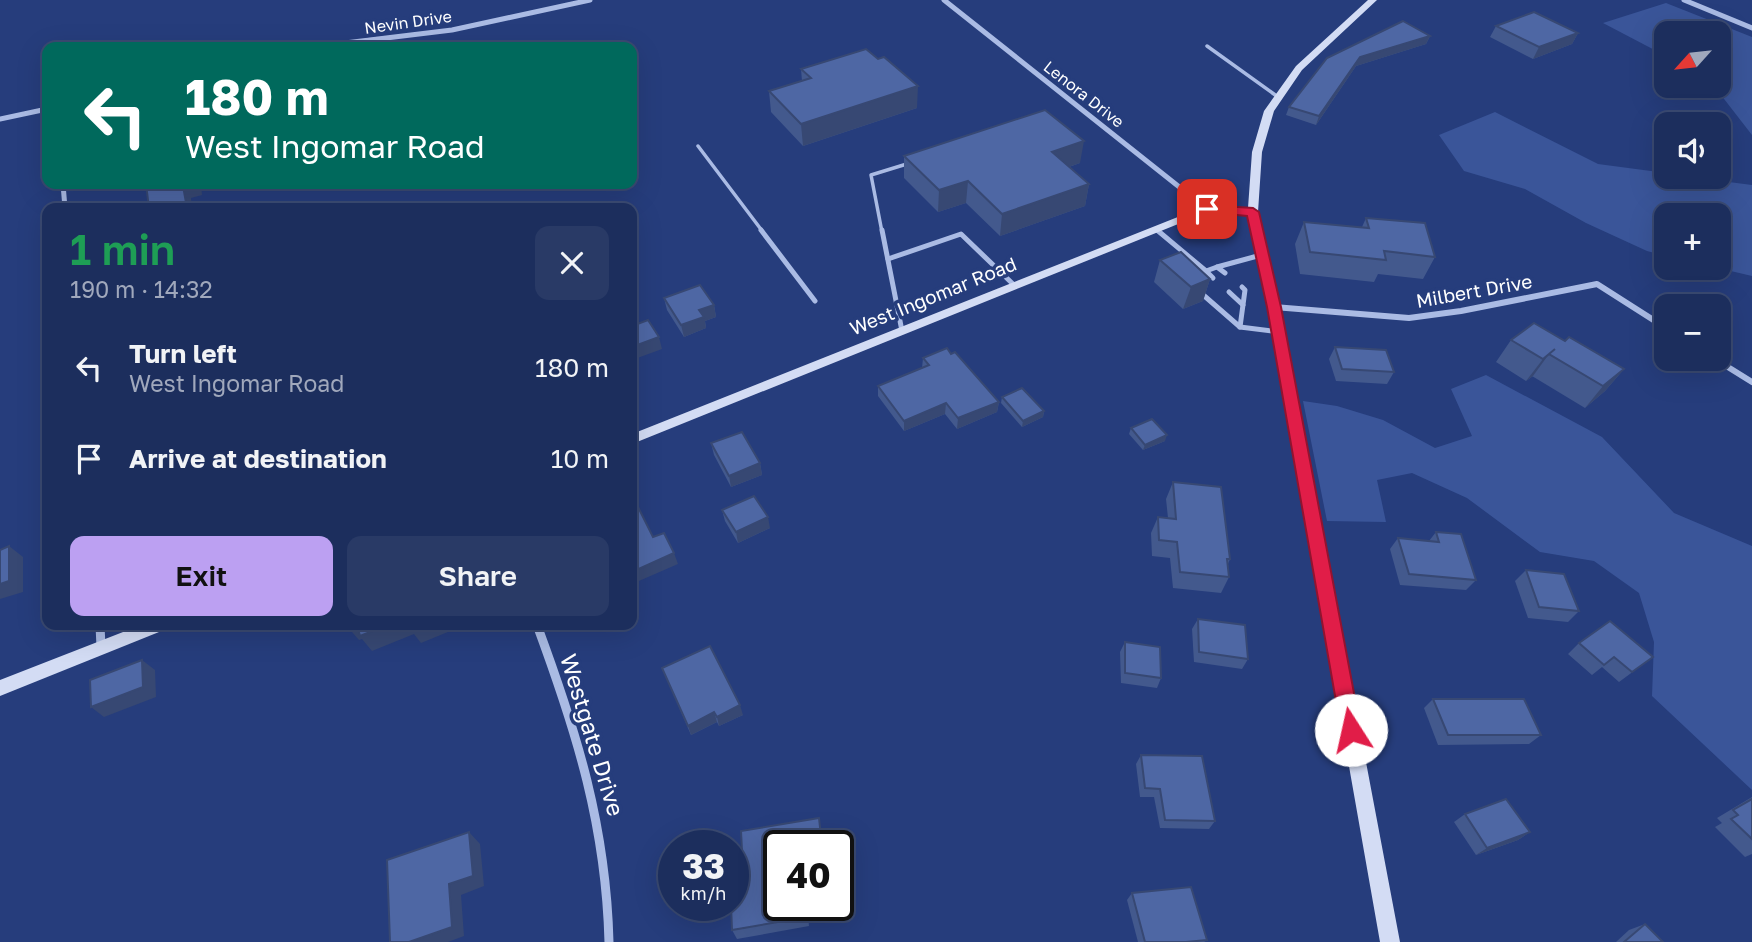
<!DOCTYPE html>
<html lang="en">
<head>
<meta charset="utf-8">
<style>
	body { margin:0; font-family:"Golos Text",sans-serif; background:#293a66; color:#f1f3f6; height:100vh; display:flex; flex-direction:column; font-size:26px; white-space:nowrap }
	* { box-sizing:border-box; margin:0 }
	p { font-size:23px; color:#a0a8bc }
	.icon { flex:none; width:38px; height:38px; fill:none; stroke:currentColor; stroke-width:2; stroke-linecap:round; stroke-linejoin:round }
	.map { position:relative; flex:1; overflow:hidden }
	.sheet { position:absolute; left:42px; top:203px; width:595px; height:427px; display:flex; flex-direction:column; background:#1c2e5d; border-radius:14px; box-shadow:0 7px 28px #0002,0 0 0 2px #3a4a72 }
	.sheet>* { flex:none }
	.top-card { position:absolute; left:42px; top:42px; width:595px; height:147px; border-radius:14px; box-shadow:0 7px 28px #0002,0 0 0 2px #3a4a72; background:#00695c; color:#fff; overflow:hidden }
	.needle { width:46px; rotate:243deg }
	.controls { position:absolute; left:1654px; top:21px; display:grid; gap:14px }
	.controls a { display:grid; place-items:center; width:77px; height:77px; border-radius:14px; background:#1c2e5d; box-shadow:0 7px 28px #0002,0 0 0 2px #3a4a72; font-size:35px }
	.speed { position:absolute; left:658px; top:830px; display:flex; gap:14px; font-size:35px; font-weight:700; text-align:center }
	.speed>* { display:grid; place-content:center; width:91px; height:91px; border-radius:50%; background:#1c2e5d; box-shadow:0 7px 28px #0002,0 0 0 2px #3a4a72; line-height:1 }
	.speed small { font-size:18px; font-weight:400 }
	.speed .limit { border:4px solid #111; border-radius:10px; background:#fff; color:#111 }
	.pin { position:absolute; display:grid; place-items:center; width:60px; height:60px; color:#fff; margin:-30px; border-radius:14px; box-shadow:0 4px 10px #0006 }
	.me { position:absolute; width:77px; margin:-38px; rotate:350deg; stroke-linejoin:round; filter:drop-shadow(0 0 5px #0008) }
	.turn { display:flex; align-items:center; gap:24px; height:147px; padding:0 28px; font-size:32px }
	.turn .icon { width:91px; height:91px; stroke-width:2.5 }
	.turn b { display:block; font-size:49px; line-height:60px }
	.round { display:grid; place-items:center; flex:none; width:74px; height:74px; border-radius:14px; background:#293a66 }
	.summary { display:flex; align-items:center; justify-content:space-between; height:119px; padding:0 28px }
	h1 { font-size:42px; font-weight:600; line-height:52px; color:#1e9e55 }
	.primary-button { display:flex; gap:14px; margin-top:auto; padding:14px 28px }
	.primary-button a { flex:1; height:80px; border-radius:14px; background:#bca0f2; color:#111; font-size:28px; font-weight:600; line-height:80px; text-align:center }
	.primary-button a+a { background:#293a66; color:#f1f3f6 }
	ul { padding:0; list-style:none }
	li { display:flex; align-items:center; gap:21px; height:91px; padding:0 28px }
	li div { flex:1 }
	li b { display:block; font-size:26px }
	li em { font-style:normal }
	.map>svg:first-child { display:block }
	.green { fill:#3a5599 }
	.lines { fill:none; stroke-linecap:round; stroke-linejoin:round }
	.lane-far1 { stroke:#aabbe4; stroke-width:3.5 }
	.lane { stroke:#aabbe4; stroke-width:5 }
	.street-far2 { stroke:#aabbe4; stroke-width:5 }
	.street-far1 { stroke:#aabbe4; stroke-width:6 }
	.street { stroke:#aabbe4; stroke-width:9 }
	.secondary { fill:#d3dcf4; fill-rule:evenodd }
	.wall { fill:#43598d }
	.shaded-wall { fill:#374873 }
	.building { fill:#4e67a4; stroke:#374873; stroke-width:2 }
	.route { fill:#e11d48; stroke:#92132f; stroke-width:2 }
	.labels { text-anchor:middle; stroke-width:7; stroke-linejoin:round; paint-order:stroke }
	.far-street-label { font-size:16px; fill:#fff; stroke:#263d7c }
	.street-label { font-size:19px; fill:#fff; stroke:#263d7c }
	.near-street-label { font-size:23px; fill:#fff; stroke:#263d7c }
</style>
</head>
<body>
<div class="map">
<svg width="1752" height="942" viewBox="0 0 1752 942">
	<rect width="100%" height="100%" fill="#263d7c"/>
	<g class="green">
		<path d="M1666,3L1752,37V135L1714,86H1718V33H1666V56L1603,23Z"/>
		<path d="M1495,112L1598,164L1666,173V177H1690L1752,185V276L1718,268V215H1666V256L1647,251L1586,223L1525,189L1464,171L1439,135Z"/>
		<path d="M1486,375L1602,437L1674,513L1752,546V790L1652,696L1654,642L1639,593L1594,561L1540,552L1467,498L1412,473L1377,480L1386,522L1327,521L1303,401L1337,406L1383,420L1435,448L1472,436L1451,389Z"/>
	</g>
	<g class="lines">
		<g class="lane-far1">
			<path d="M1207,46L1278,97"/>
			<path d="M698,146L763,232"/>
			<path d="M1156,229L1159,232"/>
			<path d="M882,232L871,175L910,163"/>
		</g>
		<g class="lane">
			<path d="M761,230L815,301"/>
			<path d="M882,230L902,331"/>
			<path d="M1157,230L1206,271L1198,274"/>
			<path d="M888,259L961,234L1015,286"/>
			<path d="M1217,267L1261,255"/>
			<path d="M1213,278L1206,271L1217,267L1225,273"/>
			<path d="M1229,292L1243,305"/>
			<path d="M1201,293L1240,327L1279,332"/>
			<path d="M1240,327L1245,290L1242,287"/>
		</g>
		<g class="street-far2">
			<path d="M944,0L1207,209"/>
			<path d="M1684,0L1752,28"/>
			<path d="M312,47L452,30L590,0"/>
			<path d="M0,119L47,109"/>
			<path d="M63,184L65,208"/>
		</g>
		<g class="street-far1">
			<path d="M1274,307L1409,318L1461,311L1597,284L1666,328"/>
			<path d="M1715,359L1752,382"/>
		</g>
		<g class="street">
			<path d="M100,625L101,647"/>
			<path d="M537,625C577,733 606,826 609,942"/>
		</g>
		<g class="secondary">
			<path d="M1368,0H1377L1302,70L1274,111L1262,152L1258,212L1280,307L1400,942H1380L1268,307L1248,215L1208,212L632,444V434L1203,207L1248,208L1252,152L1264,111L1296,66Z"/>
			<path d="M141,625H166L164,630L0,696V680Z"/>
		</g>
	</g>
	<g class="wall">
		<path d="M1496,26L1578,33L1572,44L1533,59L1490,37Z"/>
		<path d="M1430,36L1426,44L1356,66L1316,125L1286,115L1289,107L1327,58Z"/>
		<path d="M878,59L917,108L803,146L771,112L769,91L802,81L801,69Z"/>
		<path d="M904,156L1080,163L1069,167L1089,184L1085,206L1000,236L966,203L938,212L904,178Z"/>
		<path d="M1366,218L1435,257L1423,279L1378,274L1374,282L1300,274L1295,244L1304,222L1362,227Z"/>
		<path d="M1160,260L1210,279L1203,301L1183,309L1154,282Z"/>
		<path d="M664,298L714,305L716,317L705,321L706,328L684,337L667,310Z"/>
		<path d="M1511,340L1565,341L1624,369L1605,391L1585,408L1532,376H1533L1526,381L1496,362Z"/>
		<path d="M1335,347L1394,372L1387,384L1336,381L1329,359Z"/>
		<path d="M951,354L999,402L997,412L957,429L945,414L904,431L878,396V386L922,368L923,358Z"/>
		<path d="M1002,397L1044,411L1043,417L1022,427L1001,403Z"/>
		<path d="M1131,428L1165,441L1143,450L1129,434Z"/>
		<path d="M711,443L760,463L762,475L731,487L714,455Z"/>
		<path d="M1173,482L1230,559L1228,564L1229,577L1221,593L1173,588L1170,558L1152,556L1151,533L1158,517L1168,518L1166,499Z"/>
		<path d="M722,510L770,528L738,543L725,521Z"/>
		<path d="M1436,532L1476,580L1466,590L1400,585L1390,549L1398,538L1429,541Z"/>
		<path d="M1526,570L1579,611L1568,622L1528,618L1515,581Z"/>
		<path d="M1198,619L1248,659L1242,669L1194,662L1192,629Z"/>
		<path d="M1125,642L1161,678L1157,688L1121,683L1120,652Z"/>
		<path d="M1579,643L1653,657L1619,682L1602,667L1592,675L1568,654Z"/>
		<path d="M662,668L743,715L719,726L717,722L691,735Z"/>
		<path d="M1433,699L1541,735L1529,744L1438,745L1424,708Z"/>
		<path d="M1141,755L1215,821L1209,829L1160,828L1154,797H1140L1136,764Z"/>
		<path d="M1752,797V854L1745,857L1715,827L1722,823L1717,818Z"/>
		<path d="M1465,814L1530,832L1518,840L1476,855L1454,822Z"/>
		<path d="M779,845L807,905L809,926L737,939L732,930Z"/>
		<path d="M1132,893L1207,940L1204,942H1138L1127,900Z"/>
		<path d="M1645,924L1663,942H1616L1629,930Z"/>
	</g>
	<g class="shaded-wall">
		<path d="M1578,33L1572,44L1533,59L1539,47Z"/>
		<path d="M1430,36L1426,44L1356,66L1316,125L1319,116L1360,57Z"/>
		<path d="M918,86L917,108L803,146L801,124Z"/>
		<path d="M1084,141L1080,163L1048,174L1052,152Z"/>
		<path d="M968,181L966,203L938,212L939,190Z"/>
		<path d="M192,184H201L202,195L191,198L192,208H187L183,186Z"/>
		<path d="M1089,184L1085,206L1000,236L1002,214Z"/>
		<path d="M1210,279L1203,301L1183,309L1191,287Z"/>
		<path d="M714,305L716,317L705,321L706,328L684,337L681,325L699,310Z"/>
		<path d="M659,337L662,349L632,360V347Z"/>
		<path d="M1549,354L1533,376L1526,381L1543,359Z"/>
		<path d="M1624,369L1605,391L1585,408L1603,386Z"/>
		<path d="M999,402L997,412L957,429L958,418Z"/>
		<path d="M946,403L945,414L904,431V421Z"/>
		<path d="M1044,411L1043,417L1022,427L1023,421Z"/>
		<path d="M1167,435L1165,441L1143,450L1145,445Z"/>
		<path d="M760,463L762,475L731,487L729,476Z"/>
		<path d="M768,517L770,528L738,543L736,532Z"/>
		<path d="M9,546L23,557V592L0,599V584Z"/>
		<path d="M674,553L678,564L632,584V572Z"/>
		<path d="M346,625H465L421,643L414,634L372,651L362,639L359,640Z"/>
		<path d="M142,660L155,670L156,697L104,717L91,707Z"/>
		<path d="M740,705L743,715L719,726L717,717Z"/>
		<path d="M714,712L717,722L691,735L688,726Z"/>
		<path d="M469,832L480,844L484,886L461,895L464,936L448,942H409L449,884Z"/>
		<path d="M1530,832L1518,840L1476,855L1487,848Z"/>
	</g>
	<g class="building">
		<path d="M1534,12L1578,33L1539,47L1496,26Z"/>
		<path d="M1403,21L1430,36L1360,57L1319,116L1289,107L1327,58Z"/>
		<path d="M866,49L878,59L884,57L918,86L801,124L769,91L811,78L801,69Z"/>
		<path d="M1045,110L1084,141L1052,152L1089,184L1002,214L968,181L939,190L904,156Z"/>
		<path d="M146,184H192L183,186L187,208H149Z"/>
		<path d="M1366,218L1425,223L1435,257L1384,251L1386,260L1310,252L1304,222L1369,228Z"/>
		<path d="M1181,252L1210,279L1191,287L1160,260Z"/>
		<path d="M700,285L714,305L699,310L704,317L681,325L664,298Z"/>
		<path d="M648,320L659,337L632,347V326Z"/>
		<path d="M1534,323L1565,341L1569,337L1624,369L1603,386L1549,354L1555,349L1543,359L1511,340Z"/>
		<path d="M1335,347L1386,350L1394,372L1342,369Z"/>
		<path d="M947,348L951,354L955,352L999,402L958,418L946,403L904,421L878,386L929,365L923,358Z"/>
		<path d="M1022,388L1044,411L1023,421L1002,397Z"/>
		<path d="M1152,419L1167,435L1145,445L1131,428Z"/>
		<path d="M742,432L760,463L729,476L711,443Z"/>
		<path d="M1173,482L1221,487L1230,559H1227L1229,577L1180,572L1177,542L1159,540L1158,517L1176,519Z"/>
		<path d="M754,496L768,517L736,532L722,510Z"/>
		<path d="M634,499L653,537L664,533L674,553L632,572V500Z"/>
		<path d="M1436,532L1461,534L1476,580L1409,574L1398,538L1439,542Z"/>
		<path d="M9,546V581L0,584V550Z"/>
		<path d="M1526,570L1564,574L1579,611L1539,607Z"/>
		<path d="M1198,619L1245,625L1248,659L1199,652Z"/>
		<path d="M1610,621L1653,657L1632,672L1614,657L1604,665L1579,643Z"/>
		<path d="M357,625H388L360,636Z"/>
		<path d="M1125,642L1160,647L1161,678L1125,673Z"/>
		<path d="M710,646L740,705L717,717L714,712L688,726L662,668Z"/>
		<path d="M142,660L143,687L91,707L90,680Z"/>
		<path d="M1433,699H1524L1541,735H1448Z"/>
		<path d="M1141,755L1202,756L1215,821L1165,820L1160,789L1145,788Z"/>
		<path d="M1506,799L1530,832L1487,848L1465,814Z"/>
		<path d="M1752,799V839L1731,819L1738,815L1733,810Z"/>
		<path d="M819,818L822,845H779V905H806L807,917L732,930L731,905H733V852L742,851L741,831Z"/>
		<path d="M469,832L473,876L449,884L452,927L409,942H390L387,860Z"/>
		<path d="M1191,887L1207,940L1186,942H1145L1132,893Z"/>
		<path d="M1645,924L1663,942H1624Z"/>
	</g>
	<path class="route" d="M1207,205L1253,208L1259,212L1281,307L1361,730L1358,736L1351,739L1344,736L1341,730L1267,307L1247,216L1203,212L1201,209Z"/>
	<g class="labels">
		<g class="far-street-label">
			<text transform="translate(408 22) rotate(-8)" y="6">Nevin Drive</text>
			<text transform="translate(1084 94) rotate(38)" y="6">Lenora Drive</text>
		</g>
		<g class="street-label">
			<text transform="translate(1474 291) rotate(-10)" y="7">Milbert Drive</text>
			<text transform="translate(933 296) rotate(-22)" y="7">West Ingomar Road</text>
		</g>
		<g class="near-street-label">
			<text transform="translate(592 735) rotate(73)" y="8">Westgate Drive</text>
		</g>
	</g>
</svg>
<div class="controls">
<a><svg class="needle" viewBox="-14 -14 28 28"><path d="M0-13l5 13h-10z" fill="#e53935"/><path d="M0 13l5-13h-10z" fill="#a0a8bc"/></svg></a>
<a><svg class="icon" aria-label="sound" viewBox="0 0 24 24"><path d="M4 9h4l5-4v14l-5-4H4zM17 9q2 3 0 6"/></svg></a>
<a>+</a>
<a>−</a>
</div>
<div class="speed"><div>33<small>km/h</small></div><div class="limit">40</div></div>
<div class="pin" style="left:1207px;top:209px;background:#d93025"><svg class="icon" aria-label="arrive" viewBox="0 0 24 24"><path d="M6 21V4h12l-3 4 3 4H6"/></svg></div>
<svg class="me" style="left:1351px;top:730px" viewBox="-20 -20 40 40"><circle r="19" fill="#fff"/><path d="M0-13L10 11 0 6-10 11z" fill="#e11d48"/></svg>
<div class="top-card">
<div class="turn"><svg class="icon" aria-label="left" viewBox="0 0 24 24"><path d="M17 20v-9H6M10 6l-5 5 5 5"/></svg><div><b>180 m</b>West Ingomar Road</div></div>
</div>
<section class="sheet">
<div class="summary"><div><h1>1 min</h1><p>190 m · 14:32</p></div><a class="round"><svg class="icon" aria-label="close" viewBox="0 0 24 24"><path d="M6 6l12 12M18 6L6 18"/></svg></a></div>
<ul>
<li><svg class="icon" aria-label="left" viewBox="0 0 24 24"><path d="M17 20v-9H6M10 6l-5 5 5 5"/></svg><div><b>Turn left</b><p>West Ingomar Road</p></div><em>180 m</em></li>
<li><svg class="icon" aria-label="arrive" viewBox="0 0 24 24"><path d="M6 21V4h12l-3 4 3 4H6"/></svg><div><b>Arrive at destination</b></div><em>10 m</em></li>
</ul>
<div class="primary-button"><a>Exit</a><a>Share</a></div>
</section>
</div>
</body>
</html>
